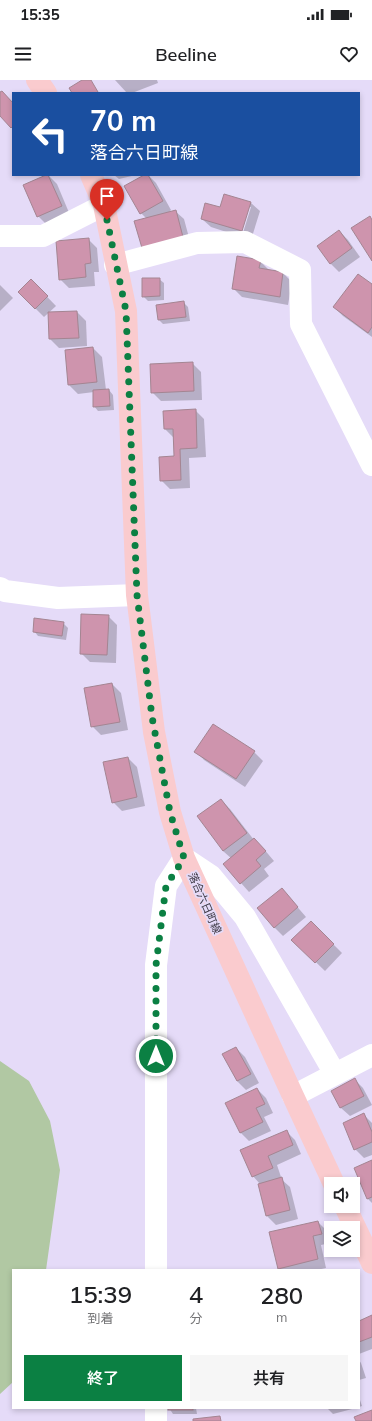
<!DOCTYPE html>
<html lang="ja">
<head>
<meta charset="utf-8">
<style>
	body { margin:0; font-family:Mulish,"Noto Sans JP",sans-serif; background:#f6f6f6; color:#202124; height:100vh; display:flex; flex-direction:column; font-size:15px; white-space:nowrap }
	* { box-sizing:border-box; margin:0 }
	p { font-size:13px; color:#757577 }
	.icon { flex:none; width:22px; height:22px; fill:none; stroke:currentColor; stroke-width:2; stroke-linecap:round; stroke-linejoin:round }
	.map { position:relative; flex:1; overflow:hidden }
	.sheet { position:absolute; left:12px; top:1189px; width:348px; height:140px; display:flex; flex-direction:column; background:#fff; border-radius:0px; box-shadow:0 2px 6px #0003 }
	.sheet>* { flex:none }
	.top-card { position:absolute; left:12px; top:12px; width:348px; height:84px; border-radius:0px; box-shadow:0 2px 6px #0003; background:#1a4fa0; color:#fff; overflow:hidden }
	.tools { position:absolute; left:324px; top:1097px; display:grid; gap:8px }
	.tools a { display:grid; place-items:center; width:36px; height:36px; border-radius:0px; background:#fff; box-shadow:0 2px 6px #0003; font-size:20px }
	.pin { position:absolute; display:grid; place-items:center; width:34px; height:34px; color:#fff; margin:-41px -17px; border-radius:50% 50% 50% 0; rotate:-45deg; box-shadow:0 0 4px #0007 }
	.pin .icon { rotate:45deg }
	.me { position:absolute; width:44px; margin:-22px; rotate:0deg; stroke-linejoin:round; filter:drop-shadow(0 0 3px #0008) }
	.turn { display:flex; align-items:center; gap:14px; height:84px; padding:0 12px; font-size:18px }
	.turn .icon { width:52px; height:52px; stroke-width:2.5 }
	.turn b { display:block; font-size:28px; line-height:34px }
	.eta { display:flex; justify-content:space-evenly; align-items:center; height:68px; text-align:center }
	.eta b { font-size:24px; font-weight:600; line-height:28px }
	.button { display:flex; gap:8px; margin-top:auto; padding:8px 12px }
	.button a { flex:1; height:46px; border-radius:0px; background:#0b8043; color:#fff; font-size:16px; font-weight:600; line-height:46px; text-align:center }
	.button a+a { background:#f6f6f6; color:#202124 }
	.status { display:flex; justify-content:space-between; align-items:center; height:28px; padding:0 20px; background:#fff; direction:ltr }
	.status svg { height:11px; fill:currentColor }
	header { display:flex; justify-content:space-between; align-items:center; height:52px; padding:0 12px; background:#fff; font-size:18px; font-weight:600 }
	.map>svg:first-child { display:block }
	.green { fill:#b1c8a3 }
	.shadow { fill:#0003; fill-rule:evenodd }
	.building { fill:#ce94ad; stroke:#a48592 }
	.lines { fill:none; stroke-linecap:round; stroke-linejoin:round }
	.minor { stroke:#fff; stroke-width:22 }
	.major { stroke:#facbce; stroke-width:22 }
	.route { stroke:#0b8043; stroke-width:7; stroke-dasharray:0 12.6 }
	.labels { text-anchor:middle; stroke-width:3.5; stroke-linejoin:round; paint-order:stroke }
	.street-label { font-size:11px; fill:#3e3a46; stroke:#e5dbf8 }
</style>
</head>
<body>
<div class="status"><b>15:35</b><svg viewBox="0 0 49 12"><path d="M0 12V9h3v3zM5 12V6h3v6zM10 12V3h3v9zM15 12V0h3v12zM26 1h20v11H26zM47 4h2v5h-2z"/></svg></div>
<header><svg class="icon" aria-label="menu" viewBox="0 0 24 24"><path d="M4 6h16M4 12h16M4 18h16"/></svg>Beeline<svg class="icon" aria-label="heart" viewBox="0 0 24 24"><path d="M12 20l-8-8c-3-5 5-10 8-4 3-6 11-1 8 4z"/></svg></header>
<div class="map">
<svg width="372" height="1341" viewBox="0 0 372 1341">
	<rect width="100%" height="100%" fill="#e5dbf8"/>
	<path class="green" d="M0,981L29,1001L50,1041L60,1090L46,1190H13V1302L0,1314Z"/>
	<g class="shadow">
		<path d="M115,0H157L158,3L132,13H127Z"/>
		<path d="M48,95L57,104L70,135L47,145L38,136Z"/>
		<path d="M114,95H136L119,99Z"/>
		<path d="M146,95H148L156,103L171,130L168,133L175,131L184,139L191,165L146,138L141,133L125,106Z"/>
		<path d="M225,115L251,123L260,131L251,160L211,147L202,139L220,129ZM249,127H251L242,156H240Z"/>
		<path d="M339,151L348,160L360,177L339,192L330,183Z"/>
		<path d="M88,159L97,168L99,192H94L95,206L69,208L60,199Z"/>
		<path d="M260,181L269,190L283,193L292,202L288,225L242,217L233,208Z"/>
		<path d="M159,199L164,203V220L148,221L143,216Z"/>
		<path d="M31,200L56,226L44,237L19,212Z"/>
		<path d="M0,205L13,218L0,231Z"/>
		<path d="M372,206V257L343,236L334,227Z"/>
		<path d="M183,222L188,227L190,241L163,244L159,240Z"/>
		<path d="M77,232L86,241L87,266L59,268L50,259L49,233Z"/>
		<path d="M93,268L102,277L106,310H109L113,315L114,330L98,331L94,326V312L78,314L69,305L66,271Z"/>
		<path d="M192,283L201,292L202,320L161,321L152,312Z"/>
		<path d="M195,330L204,339L206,377L189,378L190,408L170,409L161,400L175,377L174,358L165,349Z"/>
		<path d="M108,536L117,545L116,583L90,582L81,573Z"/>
		<path d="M63,543L68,548L66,560L38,556L34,551Z"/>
		<path d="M112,604L121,613L128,650L101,655L92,646Z"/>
		<path d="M196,671L254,672L263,681L245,707L204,680Z"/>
		<path d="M128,678L137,687L145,726L122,731L113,722Z"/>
		<path d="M221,720L230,729L254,760L263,768L274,781L264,789L269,796L249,812L241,803L232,779L223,771Z"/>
		<path d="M282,809L306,837L283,856L274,847Z"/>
		<path d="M311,842L342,873L325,891L293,860Z"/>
		<path d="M236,968L245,977L259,1003L246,1010L237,1001L224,975Z"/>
		<path d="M354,999L363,1008L372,1025L350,1036L341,1028L332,1011Z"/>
		<path d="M257,1009L266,1018L273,1033L264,1037L271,1051L249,1061L240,1052Z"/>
		<path d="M364,1035L372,1043V1075L364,1078L355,1069Z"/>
		<path d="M286,1051L295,1060L301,1074L277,1085L281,1097L277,1099H281L290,1107L298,1139L276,1145L267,1136L259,1104H260L253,1096Z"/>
		<path d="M372,1081V1123L368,1119L355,1088Z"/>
		<path d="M318,1142L327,1151L330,1163L321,1165L326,1188L317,1190H281L279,1188Z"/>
		<path d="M372,1237V1269L359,1274V1242Z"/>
		<path d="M359,1280L361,1283L366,1298L359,1300Z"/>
		<path d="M359,1317L362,1326L359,1327Z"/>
		<path d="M169,1328H196L197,1334H173Z"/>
		<path d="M327,1328H356L333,1334Z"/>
	</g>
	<g class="building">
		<path d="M82,0H91L98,12L96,13H72L69,8Z"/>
		<path d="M2,11L13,23V46L11,48L0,36V12Z"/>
		<path d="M46,95H48L62,126L37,137L23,105Z"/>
		<path d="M144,95H148L163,121L140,134L124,106Z"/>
		<path d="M224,114L251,122L242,151L201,139L205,123L220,127Z"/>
		<path d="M176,130L183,157L142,168L134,141Z"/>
		<path d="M370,136L372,140V181L351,148Z"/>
		<path d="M339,150L352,168L330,184L317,166Z"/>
		<path d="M89,158L91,183L85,184L86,197L59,200L56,161Z"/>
		<path d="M237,176L261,180L259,188L283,192L280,217L232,209Z"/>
		<path d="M358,194L372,204V247L368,253L333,227Z"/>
		<path d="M142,198H160V216L142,217Z"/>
		<path d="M31,199L48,216L35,229L18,212Z"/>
		<path d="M184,221L186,237L158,240L156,225Z"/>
		<path d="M77,231L79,258L49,259L48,232Z"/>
		<path d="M93,267L97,302L68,305L65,270Z"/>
		<path d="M193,282L194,311L151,313L150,284Z"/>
		<path d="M109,309L110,326L93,327V310Z"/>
		<path d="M196,329L197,368L180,369L181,400L160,401L159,377L174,376L173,349H164L163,331Z"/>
		<path d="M81,534L109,535L107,575L80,574Z"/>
		<path d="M34,538L64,542L62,556L33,552Z"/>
		<path d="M112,603L120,642L91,647L84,608Z"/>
		<path d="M213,644L255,671L236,699L194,672Z"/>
		<path d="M128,677L137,717L112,723L103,682Z"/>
		<path d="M221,719L247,753L223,771L197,736Z"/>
		<path d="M254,758L266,771L256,780L261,786L240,804L223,784Z"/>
		<path d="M282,808L298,827L274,848L257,828Z"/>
		<path d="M311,841L334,864L315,883L291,860Z"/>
		<path d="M236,967L251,994L237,1001L222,974Z"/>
		<path d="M355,998L364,1016L340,1028L331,1011Z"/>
		<path d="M257,1008L265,1024L256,1028L263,1042L240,1053L225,1023Z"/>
		<path d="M364,1033L372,1052V1062L354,1070L343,1043Z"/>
		<path d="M287,1050L293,1065L268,1076L273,1088L252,1097L240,1070Z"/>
		<path d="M372,1080V1117L367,1119L354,1088Z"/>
		<path d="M282,1097L290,1130L266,1136L258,1104Z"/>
		<path d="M318,1141L322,1154L313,1156L318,1179L278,1189L269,1152Z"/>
		<path d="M372,1235V1257L359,1262V1241Z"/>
		<rect x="168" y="1328" width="25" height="2"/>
		<path d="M372,1330V1341H356L354,1337Z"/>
		<path d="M220,1336L221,1341H193V1339Z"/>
	</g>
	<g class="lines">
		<g class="minor">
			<path d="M0,156H43L104,125"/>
			<path d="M115,185L197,163L245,162L300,190L301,244L372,385"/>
			<path d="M0,508L5,511L58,518L137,515"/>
			<path d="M293,1016L372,975"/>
			<path d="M156,1190V885L166,806L184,778L211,796L245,837L335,994"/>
			<path d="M156,1328V1341"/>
		</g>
		<g class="major">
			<path d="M37,0L46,13"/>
			<path d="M91,95L104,125L126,231L137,515L154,652L170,732L184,778L293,1016L334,1104"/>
			<path d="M345,1126L372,1183"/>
		</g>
	</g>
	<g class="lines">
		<path class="route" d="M107,140L126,231L137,515L152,637L170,732L184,778L166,806L156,885V976"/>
	</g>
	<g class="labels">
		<g class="street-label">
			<text transform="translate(205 823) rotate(66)" y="4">落合六日町線</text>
		</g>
	</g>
</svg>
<div class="tools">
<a><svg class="icon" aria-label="sound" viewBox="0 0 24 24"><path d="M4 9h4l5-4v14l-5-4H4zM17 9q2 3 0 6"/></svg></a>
<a><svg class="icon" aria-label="layers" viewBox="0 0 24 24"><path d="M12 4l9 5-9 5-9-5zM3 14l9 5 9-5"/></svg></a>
</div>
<div class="pin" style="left:107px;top:140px;background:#d93025"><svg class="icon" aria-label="arrive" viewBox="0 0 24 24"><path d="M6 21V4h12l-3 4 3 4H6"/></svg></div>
<svg class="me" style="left:156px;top:976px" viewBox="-20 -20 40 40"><circle r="17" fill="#0b8043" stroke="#fff" stroke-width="3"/><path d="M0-11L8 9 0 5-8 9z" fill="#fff"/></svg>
<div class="top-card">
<div class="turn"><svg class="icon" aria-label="left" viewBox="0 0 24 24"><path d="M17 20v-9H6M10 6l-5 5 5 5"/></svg><div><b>70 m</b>落合六日町線</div></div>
</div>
<section class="sheet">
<div class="eta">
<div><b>15:39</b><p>到着</p></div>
<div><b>4</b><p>分</p></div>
<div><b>280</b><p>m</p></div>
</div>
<div class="button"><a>終了</a><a>共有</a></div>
</section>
</div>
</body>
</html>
